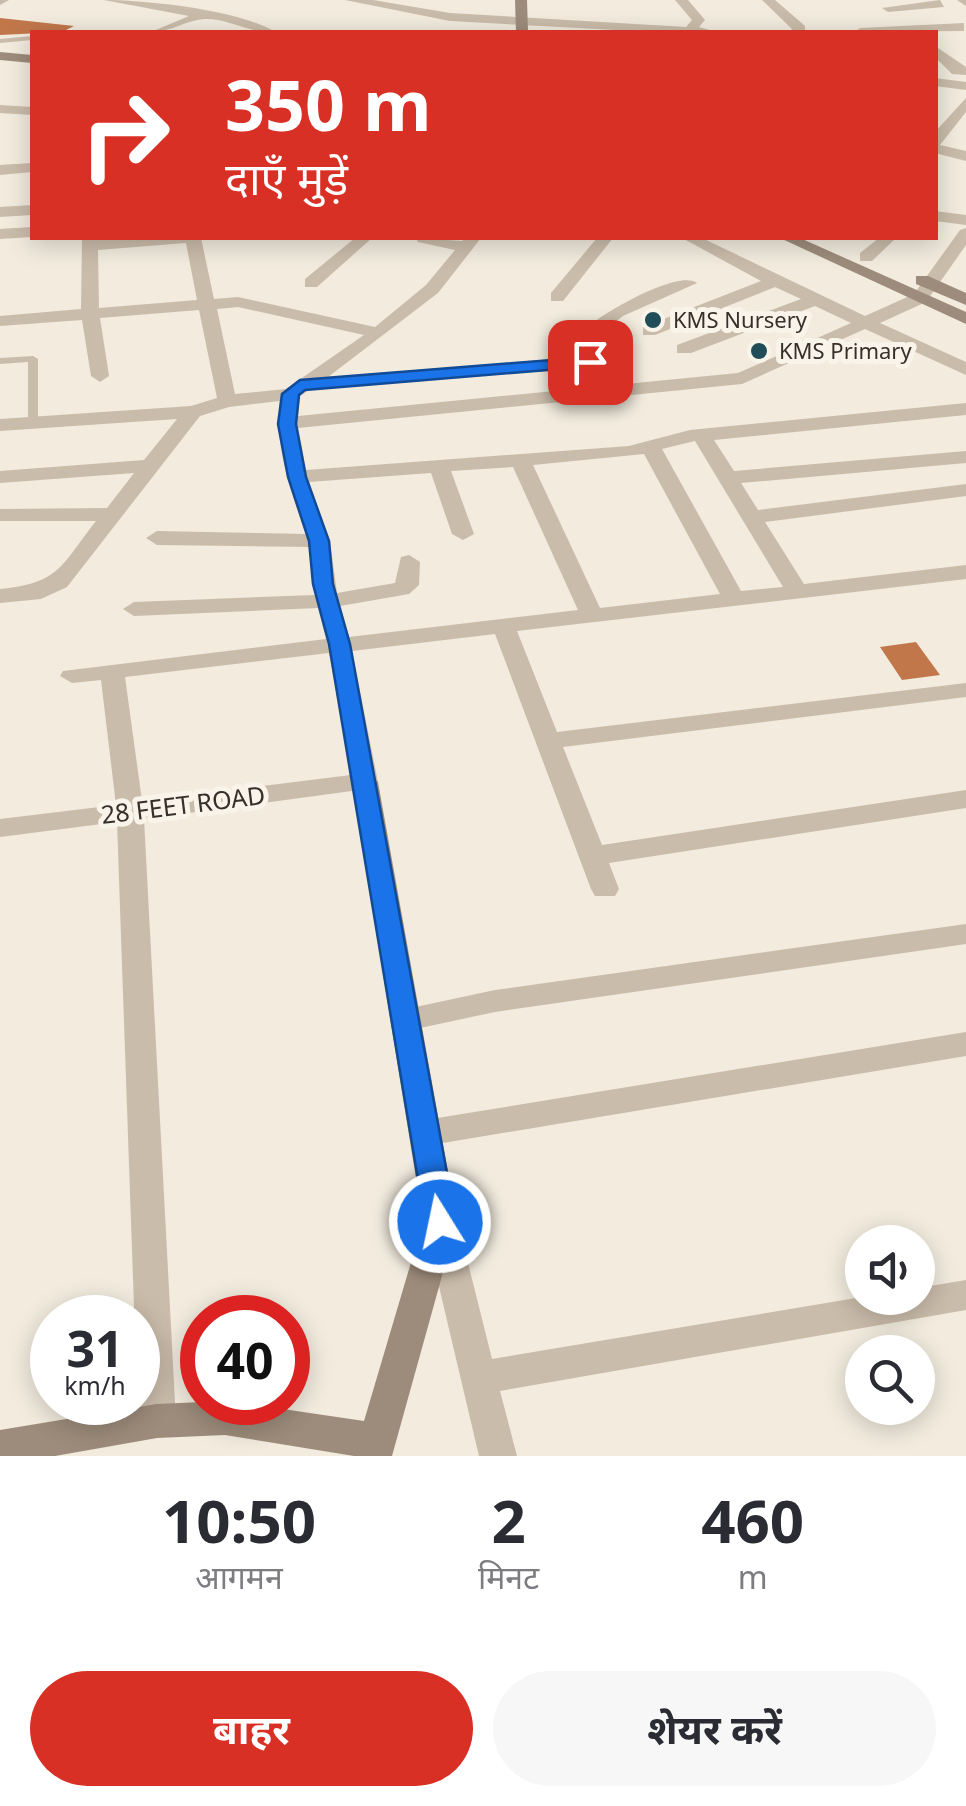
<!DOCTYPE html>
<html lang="hi">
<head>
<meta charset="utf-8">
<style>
	body { margin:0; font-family:"Noto Sans","Noto Sans Devanagari",sans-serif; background:#f7f7f7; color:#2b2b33; height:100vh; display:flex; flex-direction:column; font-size:38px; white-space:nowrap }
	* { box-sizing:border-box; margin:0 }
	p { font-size:32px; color:#7c7c81 }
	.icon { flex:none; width:55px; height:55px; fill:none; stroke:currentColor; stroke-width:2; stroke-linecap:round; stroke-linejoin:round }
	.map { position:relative; height:1456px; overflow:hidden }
	.panel { display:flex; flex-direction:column; background:#fff; flex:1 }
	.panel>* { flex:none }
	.hud { position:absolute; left:30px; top:30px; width:908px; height:210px; border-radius:0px; box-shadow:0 5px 25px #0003; background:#d93025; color:#fff; overflow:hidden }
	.controls { position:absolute; left:845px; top:1225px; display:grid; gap:20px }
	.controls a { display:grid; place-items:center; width:90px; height:90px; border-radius:50%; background:#fff; box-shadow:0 5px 25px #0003; font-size:50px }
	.speed { position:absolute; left:30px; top:1295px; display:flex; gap:20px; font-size:50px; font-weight:700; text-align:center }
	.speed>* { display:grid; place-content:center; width:130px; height:130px; border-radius:50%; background:#fff; box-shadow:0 5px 25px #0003; line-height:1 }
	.speed small { font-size:25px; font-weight:400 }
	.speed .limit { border:15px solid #d22; background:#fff; color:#111 }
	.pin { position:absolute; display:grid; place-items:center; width:85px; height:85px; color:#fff; margin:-42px; border-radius:20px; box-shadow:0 5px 15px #0006 }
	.me { position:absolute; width:110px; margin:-55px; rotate:350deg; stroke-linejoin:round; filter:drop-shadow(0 0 8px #0008) }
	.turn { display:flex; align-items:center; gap:35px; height:210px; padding:0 30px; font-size:45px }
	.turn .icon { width:130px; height:130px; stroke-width:2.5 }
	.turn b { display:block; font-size:70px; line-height:85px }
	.eta { display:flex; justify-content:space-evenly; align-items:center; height:170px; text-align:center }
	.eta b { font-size:60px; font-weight:700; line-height:70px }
	.button { display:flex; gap:20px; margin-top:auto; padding:20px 30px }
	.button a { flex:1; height:115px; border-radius:60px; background:#d93025; color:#fff; font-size:40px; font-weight:700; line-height:115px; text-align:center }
	.button a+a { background:#f7f7f7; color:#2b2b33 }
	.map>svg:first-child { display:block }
	.building { fill:#c2774b }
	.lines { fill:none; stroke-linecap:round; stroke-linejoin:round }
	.lane { fill:#cabcaa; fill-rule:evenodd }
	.street { fill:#cabcaa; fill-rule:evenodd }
	.secondary { fill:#9d8c7b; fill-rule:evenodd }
	.route { fill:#1a73e8; stroke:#114b97; stroke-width:2.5 }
	.poi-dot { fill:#204d57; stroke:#f9f4ea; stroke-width:4 }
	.labels { text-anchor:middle; stroke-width:10; stroke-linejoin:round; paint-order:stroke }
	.far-poi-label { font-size:22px; fill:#372f29; stroke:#f9f4ea; text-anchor:start }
	.street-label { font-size:25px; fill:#372f29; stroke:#f9f4ea }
</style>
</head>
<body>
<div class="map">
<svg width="966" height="1456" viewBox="0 0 966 1456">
	<rect width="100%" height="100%" fill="#f2ebde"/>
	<g class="building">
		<path d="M0,18L74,26L62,32L0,35Z"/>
		<path d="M916,642L940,675L902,680L880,647Z"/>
	</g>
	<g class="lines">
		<g class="lane">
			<path d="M32,36V40L0,43V39Z"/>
			<path d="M33,356L38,359V424L33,427L28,424V362L0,364V358Z"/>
		</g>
		<g class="street">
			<path d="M0,0H9L0,5Z"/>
			<path d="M104,0C147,0 240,10 275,32C251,34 228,18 205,19C186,20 171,32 151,32L189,16Z"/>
			<path d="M345,0H373L450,13L686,27L692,20L675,0H688L705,20L699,27L717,32H653L450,21Z"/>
			<path d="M762,0H775L805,26V32H790L792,29Z"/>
			<path d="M940,0L944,7L888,12L882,8Z"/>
			<path d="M957,0H966V6Z"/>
			<path d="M964,23V31L854,32L860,28Z"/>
			<path d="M935,46L966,67V75L952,74L935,57Z"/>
			<path d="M935,78L966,82V90L935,86Z"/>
			<path d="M966,98V112L940,145L966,151V161L935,153V132Z"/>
			<path d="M0,105L32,107V115L0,113Z"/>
			<path d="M32,163V172L0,175V165Z"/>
			<path d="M32,205V215L0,217V207Z"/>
			<path d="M935,211L966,215V225L935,221Z"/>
			<path d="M32,227V237L0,239V229Z"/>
			<path d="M966,228V245L926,302L880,323L966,362V375L865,329L742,384L298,428L306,470L629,446L690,430L966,403V415L714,440L734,471L966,451V463L741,483L758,510L966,484V496L765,522L804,584L966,565V579L517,631L557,732L966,683V697L563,747L602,845L966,790V808L609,863L619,889L615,896H595L591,889L495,634L352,651L378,782L374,788L144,819L176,1421L170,1433L157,1438L144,1433L138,1421L117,822L0,837V819L116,805L101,680L72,683L60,676L63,671L326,639L318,608L134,616L123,609L134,602L315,595L309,547L157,545L146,538L157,531L306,534C291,491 274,447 280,401L229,407L200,416L67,587L41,599L0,603V589C61,583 61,565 96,521H0V509L107,508L134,473L0,483V471L144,460L177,419L0,431V419L191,406L217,398L199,310L100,318L109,376L100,382L91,376L82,320L0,326V316L81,309L82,238H201L214,299L238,297L375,327L426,285L455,250L418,242L416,238L462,241L465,238H481L438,293L328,377L578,357L575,337C592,319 677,268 697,283L623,316L593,339L594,352L605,375L603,379H589L583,368L309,390L300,396L298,416L738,373L851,323L815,306L691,353H677V345L801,299L775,287L655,335H643V327L761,281L682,238H702L865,316L914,294L960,230ZM186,243L197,300L99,308L98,250ZM238,307L364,335L286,389L235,394L217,309ZM695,441L783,587L741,591L662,449ZM644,454L720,594L600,608L533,465ZM513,467L578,610L349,637L340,606L409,594L419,585L420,562L409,555L401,557L395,583L337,593L330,541L309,482L431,473L452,534L463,540L474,534L451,471ZM329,653L351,775L142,801L125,677Z"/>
			<path d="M355,238H372L317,287H305V279Z"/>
			<path d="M597,238H613L563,301H551V293Z"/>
			<path d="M879,238H896L872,261H860V253Z"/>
			<path d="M966,924V944L495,1012L406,1031L395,1028L391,1020L395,1012L406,1009L495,990Z"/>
			<path d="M966,1032V1056L425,1146L414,1142L409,1133L414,1124L425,1120Z"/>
			<path d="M441,1209L453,1213L458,1223L492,1359L862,1297L918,1298V1288L966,1280V1310L500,1391L517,1456H479L424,1223L429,1213Z"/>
		</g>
		<g class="secondary">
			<path d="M515,0H527L528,32H516Z"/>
			<path d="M0,52L32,55V63L0,60Z"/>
			<path d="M780,238H800L966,312V324Z"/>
			<path d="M916,276H928L966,293V305L916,284Z"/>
			<path d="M365,774L378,782L457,1222L392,1456H354L225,1435L157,1438L55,1456H0V1430L157,1404L202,1402H236L364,1421L423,1222L352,782Z"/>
		</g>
	</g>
	<path class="route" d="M590,357L596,359V366L305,390L299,395L296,424L306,477L329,541L333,584L350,644L456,1222L451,1232L440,1235L430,1232L425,1222L329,644L313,584L309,541L288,477L278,424L282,394L300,380Z"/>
	<g class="poi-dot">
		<circle cx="653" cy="320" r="10"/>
		<circle cx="759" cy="351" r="10"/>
	</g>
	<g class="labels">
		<g class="far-poi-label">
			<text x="673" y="328">KMS Nursery</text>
			<text x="779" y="359">KMS Primary</text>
		</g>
		<g class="street-label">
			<text transform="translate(183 805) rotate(-7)" y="9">28 FEET ROAD</text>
		</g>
	</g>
</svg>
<div class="controls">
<a><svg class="icon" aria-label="sound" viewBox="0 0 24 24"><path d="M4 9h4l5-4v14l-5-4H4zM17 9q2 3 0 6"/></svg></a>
<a><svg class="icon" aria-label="search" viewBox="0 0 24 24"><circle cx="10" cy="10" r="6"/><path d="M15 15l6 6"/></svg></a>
</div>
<div class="speed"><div>31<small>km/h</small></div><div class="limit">40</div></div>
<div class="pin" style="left:590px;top:362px;background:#d93025"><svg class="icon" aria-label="arrive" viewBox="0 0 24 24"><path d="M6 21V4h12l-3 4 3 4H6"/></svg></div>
<svg class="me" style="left:440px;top:1222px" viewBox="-20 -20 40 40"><circle r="17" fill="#1a73e8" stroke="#fff" stroke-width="3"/><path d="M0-11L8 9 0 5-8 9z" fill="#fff"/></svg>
<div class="hud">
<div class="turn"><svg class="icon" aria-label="right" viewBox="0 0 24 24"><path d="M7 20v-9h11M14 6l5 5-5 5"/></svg><div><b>350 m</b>दाएँ मुड़ें</div></div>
</div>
</div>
<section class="panel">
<div class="eta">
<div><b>10:50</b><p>आगमन</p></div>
<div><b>2</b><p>मिनट</p></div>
<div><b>460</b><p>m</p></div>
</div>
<div class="button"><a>बाहर</a><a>शेयर करें</a></div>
</section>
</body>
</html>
